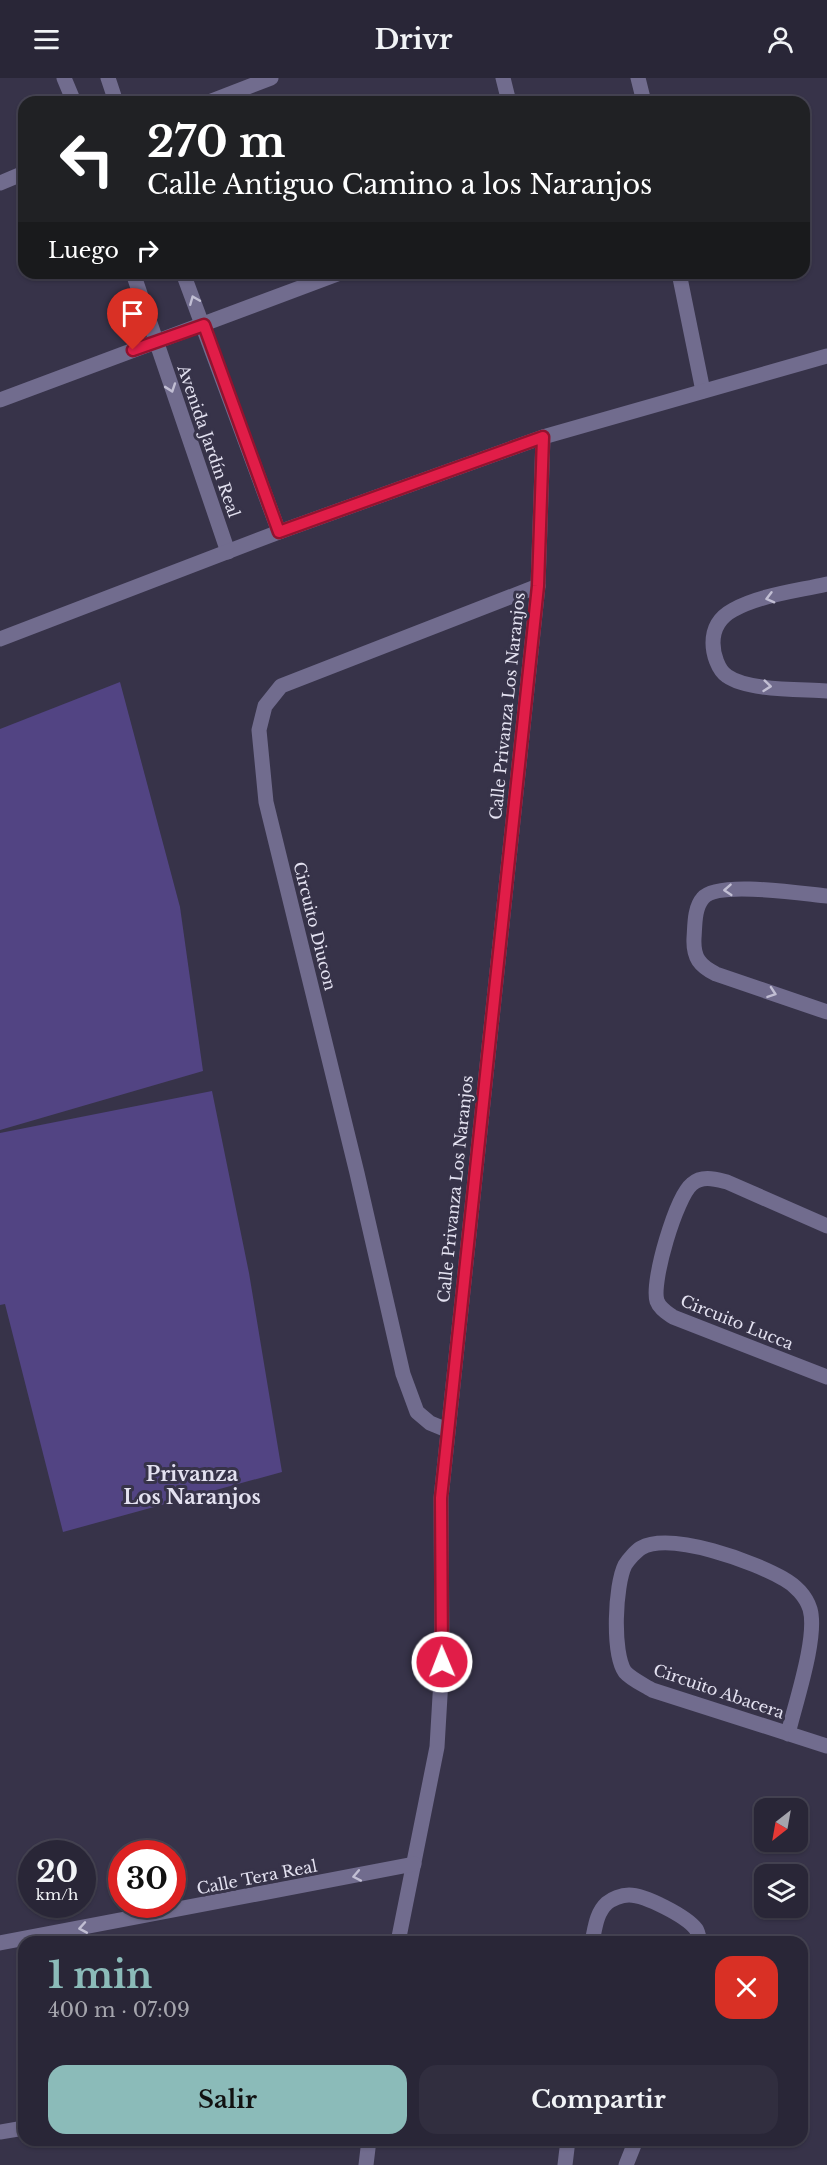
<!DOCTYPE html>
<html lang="es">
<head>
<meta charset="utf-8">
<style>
	body { margin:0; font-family:"Libre Baskerville",serif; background:#312e3f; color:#f1f3f6; height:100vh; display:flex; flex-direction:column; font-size:22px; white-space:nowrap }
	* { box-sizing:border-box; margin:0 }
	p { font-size:20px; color:#a5a5ad }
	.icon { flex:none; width:33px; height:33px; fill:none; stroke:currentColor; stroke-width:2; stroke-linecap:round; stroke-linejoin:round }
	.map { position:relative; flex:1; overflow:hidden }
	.panel { position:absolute; left:18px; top:1858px; width:790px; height:210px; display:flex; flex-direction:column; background:#292637; border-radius:18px; box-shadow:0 2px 4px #0004,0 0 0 2px #454352 }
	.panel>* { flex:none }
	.guide { position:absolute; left:18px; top:18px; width:792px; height:183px; border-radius:18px; box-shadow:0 2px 4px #0004,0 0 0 2px #454352; background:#202124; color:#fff; overflow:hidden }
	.needle { width:39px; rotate:211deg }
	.controls { position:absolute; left:754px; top:1720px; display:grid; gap:12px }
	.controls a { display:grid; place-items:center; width:54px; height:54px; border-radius:12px; background:#292637; box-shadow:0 2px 4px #0004,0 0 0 2px #454352; font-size:30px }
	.speed { position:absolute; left:18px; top:1762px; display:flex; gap:12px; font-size:30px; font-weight:700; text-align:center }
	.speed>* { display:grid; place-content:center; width:78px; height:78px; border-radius:50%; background:#292637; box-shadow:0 2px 4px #0004,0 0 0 2px #454352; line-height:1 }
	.speed small { font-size:15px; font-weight:400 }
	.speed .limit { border:9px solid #d22; background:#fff; color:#111 }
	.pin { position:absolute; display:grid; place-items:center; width:51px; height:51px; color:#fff; margin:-62px -26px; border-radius:50% 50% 50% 0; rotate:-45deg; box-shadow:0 0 6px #0007 }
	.pin .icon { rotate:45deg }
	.me { position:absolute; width:66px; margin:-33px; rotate:359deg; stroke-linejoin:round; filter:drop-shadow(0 0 4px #0008) }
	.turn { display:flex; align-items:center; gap:21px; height:126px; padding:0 30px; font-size:27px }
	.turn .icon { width:78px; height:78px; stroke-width:2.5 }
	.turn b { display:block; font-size:42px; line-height:51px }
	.then { display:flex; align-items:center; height:57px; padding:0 30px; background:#0003; gap:12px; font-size:22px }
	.round { display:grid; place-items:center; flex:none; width:63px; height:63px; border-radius:18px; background:#312e3f }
	.overview { display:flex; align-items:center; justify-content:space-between; height:102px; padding:0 30px }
	h1 { font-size:36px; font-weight:700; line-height:45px; color:#8bbbb9 }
	.primary-button { display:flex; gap:12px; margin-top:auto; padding:12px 30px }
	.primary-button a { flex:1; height:69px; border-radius:18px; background:#8bbbb9; color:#111; font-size:24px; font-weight:700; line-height:69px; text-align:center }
	.primary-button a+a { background:#312e3f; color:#f1f3f6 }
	header { display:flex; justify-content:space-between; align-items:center; height:78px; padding:0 30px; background:#292637; font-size:27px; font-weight:700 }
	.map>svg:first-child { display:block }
	.green { fill:#524483 }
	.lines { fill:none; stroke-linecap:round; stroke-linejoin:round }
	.minor { stroke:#716c8e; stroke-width:15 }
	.oneway { stroke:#c1bed3 }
	.route-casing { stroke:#92132f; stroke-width:15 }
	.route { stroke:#e11d48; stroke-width:10 }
	.labels { text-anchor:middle; stroke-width:6; stroke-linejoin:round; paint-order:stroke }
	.street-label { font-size:16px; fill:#e3e1f0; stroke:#373349 }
	.quarter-label { font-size:20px; font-weight:bold; fill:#e3e1f0; stroke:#373349 }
</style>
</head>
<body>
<header><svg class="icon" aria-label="menu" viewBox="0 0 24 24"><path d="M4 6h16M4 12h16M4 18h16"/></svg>Drivr<svg class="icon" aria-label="person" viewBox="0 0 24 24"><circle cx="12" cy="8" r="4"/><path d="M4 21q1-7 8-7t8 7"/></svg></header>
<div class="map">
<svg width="827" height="2087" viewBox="0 0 827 2087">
	<rect width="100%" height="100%" fill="#373349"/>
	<g class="green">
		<path d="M120,604L180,829L203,993L0,1052V651Z"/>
		<path d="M212,1013L249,1195L282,1394L63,1454L5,1226L0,1227V1055Z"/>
	</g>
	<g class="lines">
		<g class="minor">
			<path d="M64,0L74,24"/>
			<path d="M108,0L116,24"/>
			<path d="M503,0L509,24"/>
			<path d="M638,0L644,24"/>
			<path d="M209,24L271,0"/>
			<path d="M0,105L24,95"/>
			<path d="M133,195L228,474"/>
			<path d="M183,195L279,454"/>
			<path d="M679,195L703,313"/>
			<path d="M0,322L340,195"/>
			<path d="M827,506C797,513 760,517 733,532C720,539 713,550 713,565C713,576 718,592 727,598C748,613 801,611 827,613"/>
			<path d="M0,561L279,454L543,359L827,278"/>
			<path d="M827,818C804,816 718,802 703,820C694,830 695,848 694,860C693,880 700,888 716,896L827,934"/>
			<path d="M827,1148L727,1104C715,1101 702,1097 692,1106C676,1119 651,1204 657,1223C660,1231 666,1234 673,1239L827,1299"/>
			<path d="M447,1352L430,1345L417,1334L403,1296L357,1095L266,724L259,652L265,628L281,608L538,508"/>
			<path d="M788,1656C795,1626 818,1559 810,1531C806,1518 795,1507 784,1501C755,1484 671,1453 641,1470C636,1473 628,1482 625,1487C615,1507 612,1575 625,1594C631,1601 644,1607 652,1612L827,1668"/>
			<path d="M398,1864L437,1669L442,1584L441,1420L538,508L543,359"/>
			<path d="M592,1864C595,1851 596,1835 607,1825C612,1821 621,1817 629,1817C645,1817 686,1838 696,1851C698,1854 699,1860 700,1864"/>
			<path d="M0,1865L414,1786"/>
			<path d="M0,2054L24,2050"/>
			<path d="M366,2087L369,2062"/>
			<path d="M565,2087L568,2062"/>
			<path d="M626,2087L636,2062"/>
		</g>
	</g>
	<defs><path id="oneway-chevron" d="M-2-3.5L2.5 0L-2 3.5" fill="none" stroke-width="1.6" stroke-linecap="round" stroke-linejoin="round" transform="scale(1.5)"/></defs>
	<g class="oneway">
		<use href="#oneway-chevron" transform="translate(194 222) rotate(-112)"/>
		<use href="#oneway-chevron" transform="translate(171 310) rotate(71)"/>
		<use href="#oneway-chevron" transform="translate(770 520) rotate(165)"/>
		<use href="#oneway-chevron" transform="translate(767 608) rotate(6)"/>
		<use href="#oneway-chevron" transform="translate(728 812) rotate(176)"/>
		<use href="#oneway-chevron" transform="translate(772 915) rotate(19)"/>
		<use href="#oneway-chevron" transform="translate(357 1798) rotate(169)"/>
		<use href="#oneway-chevron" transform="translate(83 1850) rotate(170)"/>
	</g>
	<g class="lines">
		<defs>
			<path id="route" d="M133,272L204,247L279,454L543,359L538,508L441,1420L442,1584"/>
		</defs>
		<use href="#route" class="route-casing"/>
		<use href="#route" class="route"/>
	</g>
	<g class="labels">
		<g class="street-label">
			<text transform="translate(209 363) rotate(71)" y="6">Avenida Jardín Real</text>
			<text transform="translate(507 628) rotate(-84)" y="6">Calle Privanza Los Naranjos</text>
			<text transform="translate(315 848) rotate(76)" y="6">Circuito Diucon</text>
			<text transform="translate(455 1111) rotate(-84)" y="6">Calle Privanza Los Naranjos</text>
			<text transform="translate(737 1244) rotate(22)" y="6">Circuito Lucca</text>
			<text transform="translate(719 1613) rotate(19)" y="6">Circuito Abacera</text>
			<text transform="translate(257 1799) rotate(-11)" y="6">Calle Tera Real</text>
		</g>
		<g class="quarter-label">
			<text x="192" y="1403">Privanza<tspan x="192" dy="23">Los Naranjos</tspan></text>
		</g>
	</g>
</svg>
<div class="controls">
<a><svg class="needle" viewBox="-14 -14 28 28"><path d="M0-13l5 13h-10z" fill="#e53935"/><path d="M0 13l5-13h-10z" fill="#a5a5ad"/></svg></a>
<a><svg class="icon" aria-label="layers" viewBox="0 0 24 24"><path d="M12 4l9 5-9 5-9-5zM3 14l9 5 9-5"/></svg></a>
</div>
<div class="speed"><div>20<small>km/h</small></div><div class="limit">30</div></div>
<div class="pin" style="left:133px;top:272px;background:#d93025"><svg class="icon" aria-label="arrive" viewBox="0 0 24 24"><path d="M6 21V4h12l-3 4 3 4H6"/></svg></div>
<svg class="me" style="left:442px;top:1584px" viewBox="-20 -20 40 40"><circle r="17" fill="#e11d48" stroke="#fff" stroke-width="3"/><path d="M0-11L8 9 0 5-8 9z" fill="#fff"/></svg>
<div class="guide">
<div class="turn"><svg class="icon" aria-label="left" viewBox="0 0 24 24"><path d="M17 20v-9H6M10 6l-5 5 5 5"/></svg><div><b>270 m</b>Calle Antiguo Camino a los Naranjos</div></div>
<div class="then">Luego<svg class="icon" aria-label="right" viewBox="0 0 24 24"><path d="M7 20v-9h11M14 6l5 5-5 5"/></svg></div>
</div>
<section class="panel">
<div class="overview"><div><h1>1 min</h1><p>400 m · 07:09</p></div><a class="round" style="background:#d93025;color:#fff"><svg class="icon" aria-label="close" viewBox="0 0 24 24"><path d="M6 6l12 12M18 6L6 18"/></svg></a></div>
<div class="primary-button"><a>Salir</a><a>Compartir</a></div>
</section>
</div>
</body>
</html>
